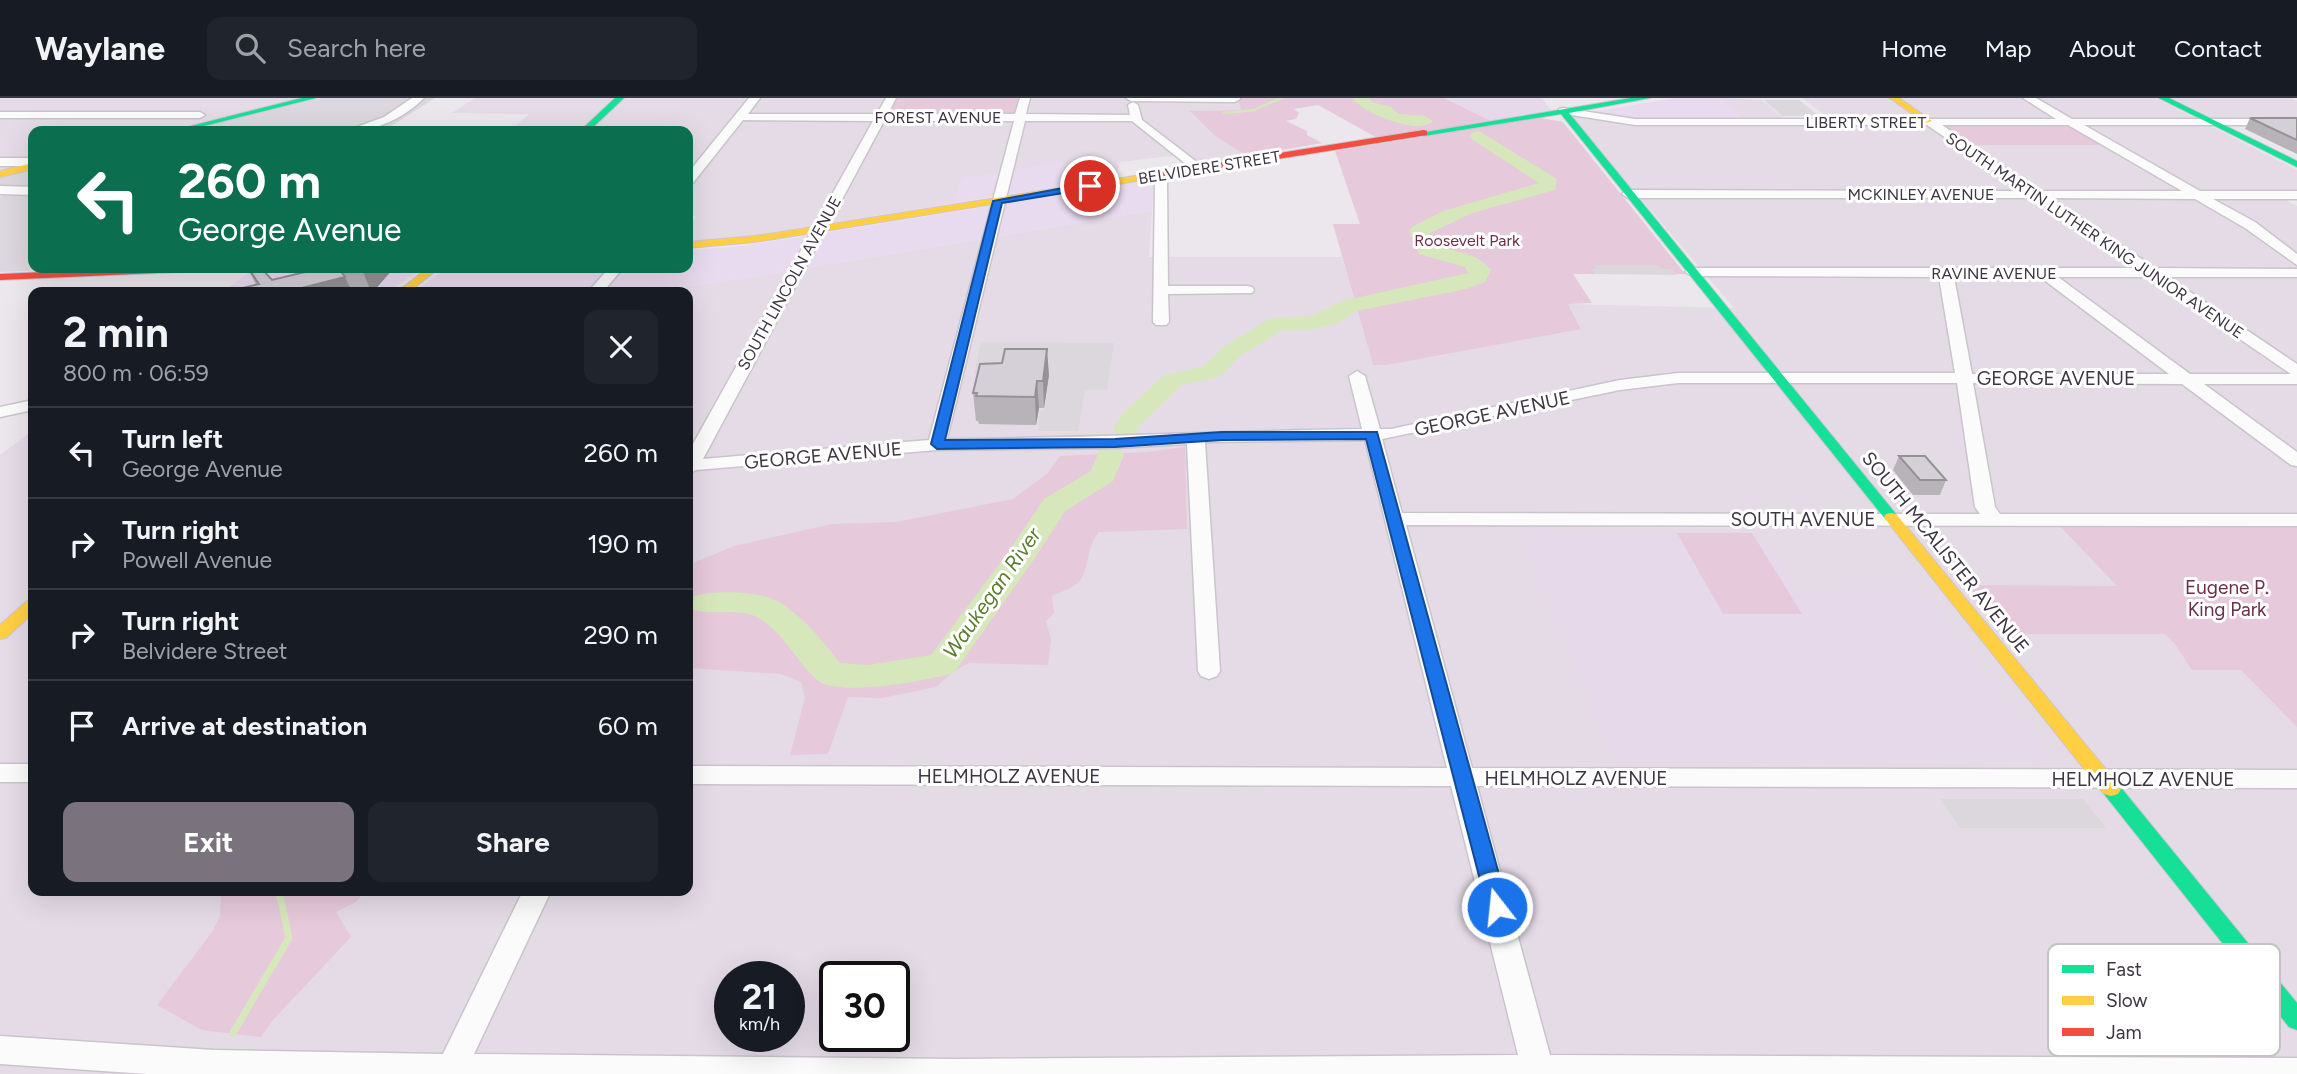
<!DOCTYPE html>
<html lang="en">
<head>
<meta charset="utf-8">
<style>
	body { margin:0; font-family:Figtree,sans-serif; background:#20242c; color:#f1f3f6; height:100vh; display:flex; flex-direction:column; font-size:26px; white-space:nowrap }
	* { box-sizing:border-box; margin:0 }
	p { font-size:23px; color:#9ea1a6 }
	.icon { flex:none; width:38px; height:38px; fill:none; stroke:currentColor; stroke-width:2; stroke-linecap:round; stroke-linejoin:round }
	.map { position:relative; flex:1; overflow:hidden }
	.side { position:absolute; left:28px; top:189px; width:665px; height:609px; display:flex; flex-direction:column; background:#171b24; border-radius:14px; box-shadow:0 7px 28px #0002 }
	.side>* { flex:none }
	.banner { position:absolute; left:28px; top:28px; width:665px; height:147px; border-radius:14px; box-shadow:0 7px 28px #0002; background:#0b6e4f; color:#fff; overflow:hidden }
	.speed { position:absolute; left:714px; top:863px; display:flex; gap:14px; font-size:35px; font-weight:700; text-align:center }
	.speed>* { display:grid; place-content:center; width:91px; height:91px; border-radius:50%; background:#171b24; box-shadow:0 7px 28px #0002; line-height:1 }
	.speed small { font-size:18px; font-weight:400 }
	.speed .limit { border:4px solid #111; border-radius:10px; background:#fff; color:#111 }
	.pin { position:absolute; display:grid; place-items:center; width:60px; height:60px; color:#fff; margin:-30px; border:4px solid #fff; border-radius:50%; box-shadow:0 2px 7px #0007 }
	.me { position:absolute; width:77px; margin:-38px; rotate:344deg; stroke-linejoin:round; filter:drop-shadow(0 0 5px #0008) }
	.turn { display:flex; align-items:center; gap:24px; height:147px; padding:0 35px; font-size:32px }
	.turn .icon { width:91px; height:91px; stroke-width:2.5 }
	.turn b { display:block; font-size:49px; line-height:60px }
	.round { display:grid; place-items:center; flex:none; width:74px; height:74px; border-radius:14px; background:#20242c }
	.head { display:flex; align-items:center; justify-content:space-between; height:119px; padding:0 35px }
	h1 { font-size:42px; font-weight:700; line-height:52px }
	.action { display:flex; gap:14px; margin-top:auto; padding:14px 35px }
	.action a { flex:1; height:80px; border-radius:14px; background:#7a737e; color:#fff; font-size:28px; font-weight:700; line-height:80px; text-align:center }
	.action a+a { background:#20242c; color:#f1f3f6 }
	ul { padding:0; list-style:none }
	li { display:flex; align-items:center; gap:21px; height:91px; padding:0 35px; border-top:2px solid #363941 }
	li div { flex:1 }
	li b { display:block; font-size:26px }
	li em { font-style:normal }
	header { display:flex; align-items:center; gap:42px; box-sizing:border-box; height:98px; padding:0 35px; background:#171b24; border-bottom:2px solid #363941 }
	header strong { font-size:33px }
	nav { display:flex; gap:38px; margin-inline-start:auto; font-size:24px }
	.search { width:490px; height:63px; background:#20242c; display:flex; align-items:center; gap:18px; box-sizing:border-box; padding:0 24px; border-radius:14px; color:#9ea1a6; font-size:26px }
	.map>svg:first-child { display:block }
	.residential { fill:#e4dbe7; fill-rule:evenodd }
	.commercial { fill:#e8dbef }
	.industrial { fill:#dcd7de }
	.education { fill:#e6daea }
	.green { fill:#e6c9da }
	.parking { fill:#dbd7dc }
	.lines { fill:none; stroke-linecap:round; stroke-linejoin:round }
	.stream-far1 { stroke:#d6e8bb; stroke-width:2.5 }
	.stream { stroke:#d6e8bb; stroke-width:7 }
	.river { fill:#d6e8bb; fill-rule:evenodd }
	.street-casing { stroke:#cac4cb; stroke-width:3 }
	.fast-casing { stroke:#cfc5d2; stroke-width:2 }
	.slow-casing { stroke:#cfc5d2; stroke-width:2 }
	.jam-casing { stroke:#cfc5d2; stroke-width:2 }
	.street { fill:#fcfbfc; fill-rule:evenodd }
	.fast { fill:#16e098; fill-rule:evenodd }
	.slow { fill:#ffcf43; fill-rule:evenodd }
	.jam { fill:#f24e42; fill-rule:evenodd }
	.wall { fill:#b7b3b9 }
	.shaded-wall { fill:#959296 }
	.building { fill:#d5d0d7; stroke:#959296; stroke-width:2 }
	.route { fill:#1a73e8; stroke:#114b97; stroke-width:2 }
	.labels { text-anchor:middle; stroke-width:6; stroke-linejoin:round; paint-order:stroke }
	.far-street-label { font-size:16px; fill:#3d3542; stroke:#fff }
	.far-park-label { font-size:16px; fill:#6d2e45; stroke:#fff }
	.street-label { font-size:19px; fill:#3d3542; stroke:#fff }
	.park-label { font-size:19px; fill:#6d2e45; stroke:#fff }
	.water-label { font-size:21px; font-style:italic; fill:#5b7e2f; stroke:#fff }
	.key { fill:#fff; stroke:#c5c2c6; stroke-width:2 }
	.key-label { font-size:19px; fill:#3d3542 }
</style>
</head>
<body>
<header>
<strong>Waylane</strong>
<div class="search"><svg class="icon" aria-label="search" viewBox="0 0 24 24"><circle cx="10" cy="10" r="6"/><path d="M15 15l6 6"/></svg>Search here</div>
<nav><a>Home</a><a>Map</a><a>About</a><a>Contact</a></nav>
</header>
<div class="map">
<svg width="2297" height="976" viewBox="0 0 2297 976">
	<rect width="100%" height="100%" fill="#ece7ed"/>
	<g class="residential">
		<path d="M0,0H302L165,33H33V65L0,73Z"/>
		<path d="M475,0H1238L1242,12L1191,13L1215,38L1247,58L1202,67L1189,56L1120,64L1115,80L1061,88L1063,65L954,105L738,140L688,143V133L696,118L688,117V33H509L529,16L452,15Z"/>
		<path d="M1721,0L1762,2L1786,22L1830,21L1802,0H2155L2297,72V99L2282,100L2297,108V976H0V357L33,332V793H688V194H534L701,187L1152,113L1149,159H1342L1373,267L1581,230L1568,206L1734,210L1571,19L1584,15L1731,11ZM730,878H789V938H730ZM835,878H894V938H835Z"/>
		<path d="M2172,0H2291L2297,3V24H2221Z"/>
	</g>
	<g class="commercial">
		<path d="M1675,0H1721L1744,22H1626L1584,15Z"/>
		<path d="M1063,64L1061,88L954,105L962,80Z"/>
		<path d="M1145,83L1154,89L1152,113L701,187L534,194H414L447,170H688V152L743,148Z"/>
		<path d="M333,170H423L388,194H222L250,174Z"/>
	</g>
	<g class="industrial">
		<path d="M321,0H435L384,33H183Z"/>
		<path d="M33,69V170H98L0,174V99L4,97L0,96V77Z"/>
	</g>
	<g class="education">
		<path d="M1444,0H1542L1551,12L1491,23Z"/>
		<path d="M1761,436L1799,494L1919,493L2050,659L1614,661L1521,437Z"/>
	</g>
	<g class="green">
		<path d="M898,0H1019L1014,17L889,16Z"/>
		<path d="M1238,0H1444L1491,23L1379,41L1318,7L1294,11L1299,15L1296,21L1286,23L1307,33V37L1322,45L1247,58L1215,38L1190,13L1241,12Z"/>
		<path d="M1540,20L1563,24L1685,176H1573L1592,205L1568,206L1581,231L1386,267H1373L1333,126H1360L1335,53Z"/>
		<path d="M1942,25H2058L2070,27L2105,47H1970L1941,28Z"/>
		<path d="M1185,349L1187,431L1099,434C1086,448 1089,475 1078,485C1071,491 1060,494 1052,498L1054,515L1046,523L1051,542L1048,567L969,565L954,573L936,589L882,600L848,599L828,656L790,657L805,600L801,584L781,576L688,570V467L734,448L832,426L897,424L1013,401L1048,375L1060,358L1146,354Z"/>
		<path d="M2060,428H2297V629L2241,572H2192L2175,546L2165,536H2006L1967,487L2117,488Z"/>
		<path d="M1677,435H1752L1802,516H1723Z"/>
		<path d="M182,793H365L356,804L336,814L351,839L273,922L261,939L202,932L157,907L212,834L220,818L221,796Z"/>
	</g>
	<g class="parking">
		<path d="M1764,2H1799L1819,18H1782Z"/>
		<path d="M1594,167H1657L1662,171H1672L1676,177L1595,176L1591,171H1596Z"/>
		<path d="M981,244L1114,245L1107,292H1085L1078,333H1038L1040,313L1045,312L1049,276H974Z"/>
		<path d="M1940,701H2083L2106,730H1960Z"/>
	</g>
	<g class="lines">
		<path class="stream-far1" d="M1224,15L1254,12L1281,0"/>
		<path class="stream" d="M233,935L289,840L279,793"/>
		<g class="river">
			<path d="M1352,0H1369L1372,4L1391,9L1399,16L1425,18L1433,23C1418,38 1363,15 1352,0Z"/>
			<path d="M1479,33L1557,81L1555,92L1472,115L1430,135L1435,148C1454,153 1478,155 1491,172L1485,184L1466,191L1357,213L1338,225L1312,232H1283L1239,259L1221,278L1182,287L1141,326L1135,337L1126,339L1117,337L1113,331L1121,317L1164,277L1204,268L1223,249L1270,220L1311,218L1342,203L1468,175L1465,169L1419,156L1409,133L1412,129L1443,113L1539,85L1473,42L1470,38L1473,34Z"/>
			<path d="M1110,349L1120,351L1124,357L1113,383L1065,413L1037,457L954,575C928,582 838,600 817,582C796,563 783,533 757,519C739,510 713,517 694,512L689,505L694,498C718,492 759,492 781,505C804,520 824,544 840,565L868,567L931,557L1009,453L1044,401L1091,373L1100,351Z"/>
		</g>
		<defs>
			<g id="street">
				<path d="M412,0H424C404,20 375,34 346,33L384,19Z"/>
				<path d="M749,0H760L748,16H877L886,0H896L888,16H1015L1020,0H1030L1026,16L1130,17L1128,7L1133,4L1138,7L1142,22L1206,71L1196,74L1132,23H1025L947,341C1086,340 1224,333 1362,331L1349,278L1357,273L1365,278L1380,331H1391L1620,282L1678,275H1955L1939,179L1692,178L1685,174L1692,170H2136L2034,100H1628L1622,96L1628,92L2023,93L1927,27H1635L1559,15V11L1563,10L1635,21H2056L2023,0H2036L2072,21H2297V27H2084L2200,93H2297V101H2213L2255,124L2297,156V167L2245,130L2195,101L2051,100L2155,170L2297,171V179H2168L2297,266V286H2204L2297,354V368L2291,367L2182,286L1973,285L1995,409L2000,416H2297V428L1406,427L1472,670L2297,672V690L1477,688L1550,957L2297,960V976H147L0,966V938L214,952L443,956L523,793H551L474,956L956,961L1518,957L1451,688L688,686V668L1447,670L1365,342L1205,344L1220,573L1217,578L1209,581L1201,578L1198,573L1187,346L1115,350L937,352L696,372L688,376V355L873,23L743,22L692,86L688,87V75ZM884,23H1014L929,342L703,361ZM1942,27H2068L2182,93H2039ZM1954,179H2040L2169,276H1972ZM2058,179H2149L2291,276H2190ZM1678,285H1957L1975,409L1980,416L1402,415L1382,341L1620,292Z"/>
				<path d="M1126,0H1240V1L1235,4L1131,3Z"/>
				<path d="M0,14H200L205,17L200,20H0Z"/>
				<rect x="0" y="60" width="33" height="8"/>
				<path d="M1156,74L1167,83L1168,188H1247L1252,189L1254,192L1252,195L1168,196L1169,224L1166,227H1156L1153,224L1155,84L1150,78Z"/>
				<path d="M0,88L33,89V97L0,96Z"/>
				<path d="M609,170H623L603,194H588Z"/>
				<path d="M33,302V312L0,319V309Z"/>
				<rect x="0" y="666" width="33" height="18"/>
			</g>
			<g id="fast">
				<path d="M302,0H316L184,33H171Z"/>
				<path d="M615,0H624L589,33H580Z"/>
				<path d="M1631,0H1650L1569,15L1896,416L1898,419L1896,422H1886L1561,16L1424,38L1420,35Z"/>
				<path d="M2159,0H2169L2297,63V69Z"/>
				<path d="M2111,684L2118,686L2297,905V932L2289,929L2104,696L2101,691L2104,686Z"/>
			</g>
			<g id="slow">
				<path d="M1890,0H1899L1932,23L1925,25Z"/>
				<path d="M33,65V71L0,79V73Z"/>
				<path d="M1141,77L1146,80L1144,82L755,144L688,150V144L755,138Z"/>
				<path d="M428,170H439L409,194H397Z"/>
				<path d="M1891,415L1896,416L2118,686L2121,691L2118,696L2111,698L2104,696L1886,422L1884,419L1886,416Z"/>
				<path d="M33,502V515L6,540L0,541V527L27,503Z"/>
			</g>
			<g id="jam">
				<path d="M1424,32L1427,33V37L1141,83L1136,80L1141,77Z"/>
				<path d="M136,170H208L203,173L0,182V176Z"/>
			</g>
		</defs>
		<use href="#street" class="street-casing"/>
		<use href="#fast" class="fast-casing"/>
		<use href="#slow" class="slow-casing"/>
		<use href="#jam" class="jam-casing"/>
		<use href="#street" class="street"/>
		<use href="#fast" class="fast"/>
		<use href="#slow" class="slow"/>
		<use href="#jam" class="jam"/>
	</g>
	<g class="wall">
		<path d="M2250,20H2297V56L2245,31Z"/>
		<path d="M248,170L272,182L322,170H392V172L373,194H231L256,187Z"/>
		<path d="M1049,277L1044,310H1039L1036,327L979,326L978,323H976L973,295Z"/>
		<path d="M1899,358L1946,382L1940,397H1913L1893,372Z"/>
	</g>
	<g class="shaded-wall">
		<path d="M363,170H392V172L373,194H371L362,171Z"/>
		<path d="M345,179L352,194H286Z"/>
		<path d="M1047,251L1049,277L1044,310L1043,283Z"/>
		<path d="M1037,283L1039,310L1036,327L1035,299Z"/>
	</g>
	<g class="building">
		<path d="M2250,20H2297V42Z"/>
		<path d="M248,170H261L272,182L322,170H363L362,171L340,172L345,179L286,194H231L230,193L259,186Z"/>
		<path d="M1005,251H1047L1043,283H1037L1035,299L976,298L977,295H973L980,266L1002,265Z"/>
		<path d="M1899,358H1925L1946,382H1920Z"/>
	</g>
	<path class="route" d="M1090,85L1094,88L1093,90L1002,105L945,342L1115,341L1222,334H1377L1508,809L1505,815L1497,818L1490,815L1487,809L1366,341L1222,342L1115,349L937,351L931,346L993,103Z"/>
	<g class="labels">
		<g class="far-street-label">
			<text x="938" y="25">FOREST AVENUE</text>
			<text x="1866" y="30">LIBERTY STREET</text>
			<text transform="translate(1209 69) rotate(-9)" y="6">BELVIDERE STREET</text>
			<text x="1921" y="102">MCKINLEY AVENUE</text>
			<text transform="translate(2095 137) rotate(34)" y="6">SOUTH MARTIN LUTHER KING JUNIOR AVENUE</text>
			<text x="1994" y="181">RAVINE AVENUE</text>
			<text transform="translate(789 185) rotate(-61)" y="6">SOUTH LINCOLN AVENUE</text>
		</g>
		<g class="far-park-label">
			<text x="1467" y="148">Roosevelt Park</text>
		</g>
		<g class="street-label">
			<text x="2056" y="287">GEORGE AVENUE</text>
			<text transform="translate(1492 315) rotate(-12)" y="7">GEORGE AVENUE</text>
			<text transform="translate(823 357) rotate(-5)" y="7">GEORGE AVENUE</text>
			<text x="1803" y="428">SOUTH AVENUE</text>
			<text transform="translate(1946 454) rotate(51)" y="7">SOUTH MCALISTER AVENUE</text>
			<text x="1009" y="685">HELMHOLZ AVENUE</text>
			<text x="1576" y="687">HELMHOLZ AVENUE</text>
			<text x="2143" y="688">HELMHOLZ AVENUE</text>
		</g>
		<g class="park-label">
			<text x="2227" y="496">Eugene P.<tspan x="2227" dy="22">King Park</tspan></text>
		</g>
		<g class="water-label">
			<text transform="translate(992 495) rotate(-55)" y="7">Waukegan River</text>
		</g>
	</g>
	<rect x="2048" y="846" width="232" height="112" rx="10" class="key"/>
	<rect x="2062" y="867" width="32" height="8" fill="#16e098"/>
	<rect x="2062" y="898" width="32" height="9" fill="#ffcf43"/>
	<rect x="2062" y="930" width="32" height="8" fill="#f24e42"/>
	<g class="key-label">
		<text x="2106" y="878">Fast</text>
		<text x="2106" y="909">Slow</text>
		<text x="2106" y="941">Jam</text>
	</g>
</svg>
<div class="speed"><div>21<small>km/h</small></div><div class="limit">30</div></div>
<div class="pin" style="left:1090px;top:88px;background:#d93025"><svg class="icon" aria-label="arrive" viewBox="0 0 24 24"><path d="M6 21V4h12l-3 4 3 4H6"/></svg></div>
<svg class="me" style="left:1497px;top:809px" viewBox="-20 -20 40 40"><circle r="17" fill="#1a73e8" stroke="#fff" stroke-width="3"/><path d="M0-11L8 9 0 5-8 9z" fill="#fff"/></svg>
<div class="banner">
<div class="turn"><svg class="icon" aria-label="left" viewBox="0 0 24 24"><path d="M17 20v-9H6M10 6l-5 5 5 5"/></svg><div><b>260 m</b>George Avenue</div></div>
</div>
<section class="side">
<div class="head"><div><h1>2 min</h1><p>800 m · 06:59</p></div><a class="round"><svg class="icon" aria-label="close" viewBox="0 0 24 24"><path d="M6 6l12 12M18 6L6 18"/></svg></a></div>
<ul>
<li><svg class="icon" aria-label="left" viewBox="0 0 24 24"><path d="M17 20v-9H6M10 6l-5 5 5 5"/></svg><div><b>Turn left</b><p>George Avenue</p></div><em>260 m</em></li>
<li><svg class="icon" aria-label="right" viewBox="0 0 24 24"><path d="M7 20v-9h11M14 6l5 5-5 5"/></svg><div><b>Turn right</b><p>Powell Avenue</p></div><em>190 m</em></li>
<li><svg class="icon" aria-label="right" viewBox="0 0 24 24"><path d="M7 20v-9h11M14 6l5 5-5 5"/></svg><div><b>Turn right</b><p>Belvidere Street</p></div><em>290 m</em></li>
<li><svg class="icon" aria-label="arrive" viewBox="0 0 24 24"><path d="M6 21V4h12l-3 4 3 4H6"/></svg><div><b>Arrive at destination</b></div><em>60 m</em></li>
</ul>
<div class="action"><a>Exit</a><a>Share</a></div>
</section>
</div>
</body>
</html>
